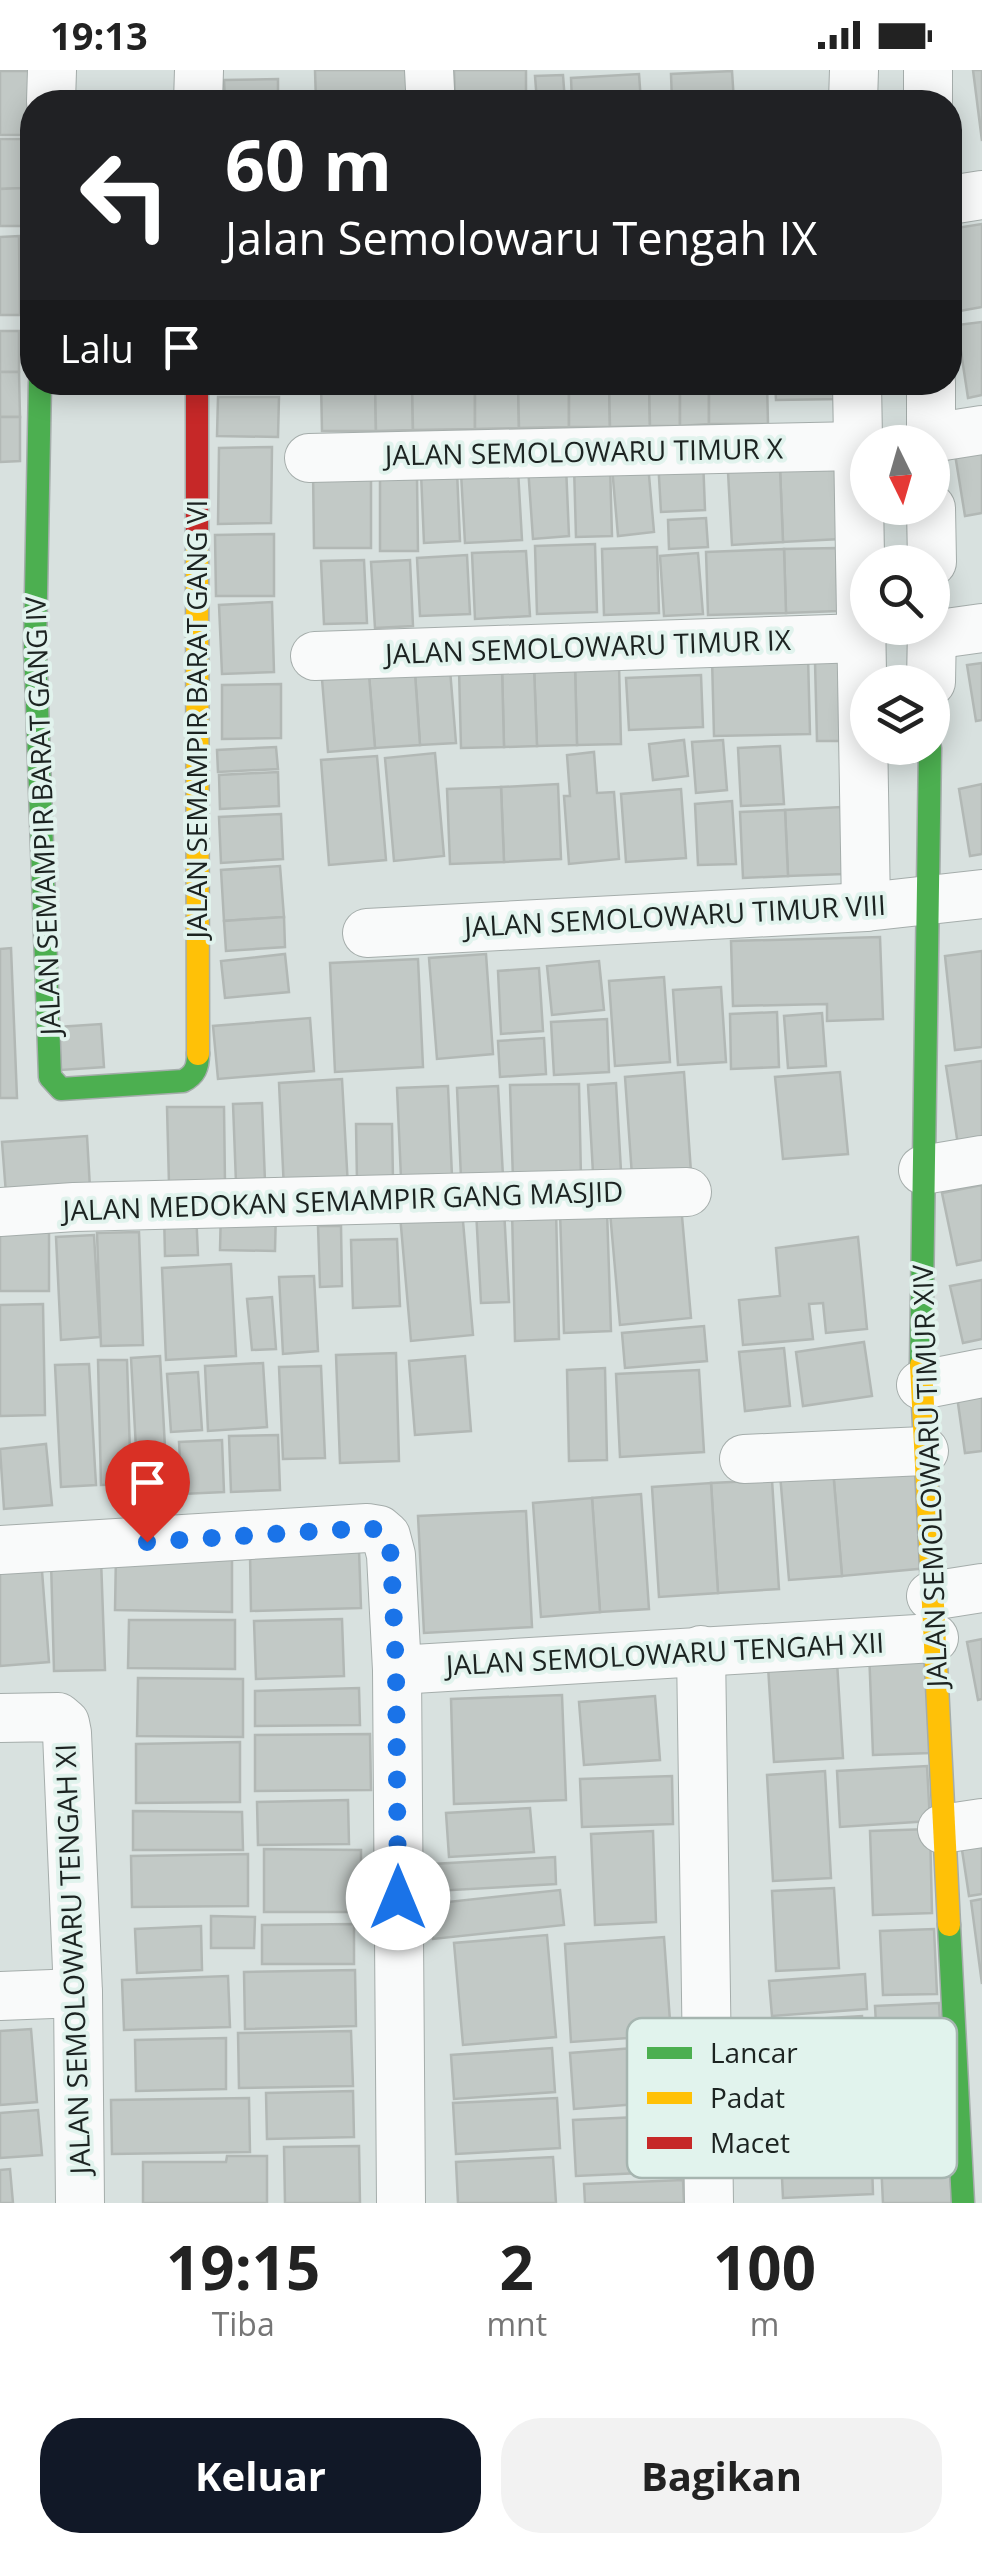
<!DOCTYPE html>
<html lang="id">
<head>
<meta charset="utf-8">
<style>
	body { margin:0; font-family:"Open Sans",sans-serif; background:#f2f2f2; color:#222; height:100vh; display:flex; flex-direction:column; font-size:38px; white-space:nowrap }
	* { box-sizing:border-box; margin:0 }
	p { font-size:32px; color:#767676 }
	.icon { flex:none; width:55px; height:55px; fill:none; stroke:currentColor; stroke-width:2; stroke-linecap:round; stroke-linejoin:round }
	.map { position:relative; height:2133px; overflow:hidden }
	.panel { display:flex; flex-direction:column; background:#fff; flex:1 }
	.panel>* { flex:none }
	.hud { position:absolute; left:20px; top:20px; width:942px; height:305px; border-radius:40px; box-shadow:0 5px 25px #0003; background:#202124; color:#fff; overflow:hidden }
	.needle { width:65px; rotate:175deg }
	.buttons { position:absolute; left:850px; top:355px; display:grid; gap:20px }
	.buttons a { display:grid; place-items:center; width:100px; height:100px; border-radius:50%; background:#fff; box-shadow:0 5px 25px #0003; font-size:50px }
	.pin { position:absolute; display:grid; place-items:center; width:85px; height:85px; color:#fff; margin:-102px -42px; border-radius:50% 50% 50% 0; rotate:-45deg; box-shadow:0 0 10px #0007 }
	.pin .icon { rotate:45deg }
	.me { position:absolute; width:110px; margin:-55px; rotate:0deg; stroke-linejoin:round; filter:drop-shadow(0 0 8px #0008) }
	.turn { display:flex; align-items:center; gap:35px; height:210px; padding:0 40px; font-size:45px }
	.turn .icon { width:130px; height:130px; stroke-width:2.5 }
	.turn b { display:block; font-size:70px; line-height:85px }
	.then { display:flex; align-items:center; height:95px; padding:0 40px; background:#0003; gap:20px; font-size:38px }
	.eta { display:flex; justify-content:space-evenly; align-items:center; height:170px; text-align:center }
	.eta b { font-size:60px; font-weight:700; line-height:70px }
	.button { display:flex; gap:20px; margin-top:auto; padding:20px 40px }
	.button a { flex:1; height:115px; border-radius:40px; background:#111827; color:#fff; font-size:40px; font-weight:700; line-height:115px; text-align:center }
	.button a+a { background:#f2f2f2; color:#222 }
	.status { display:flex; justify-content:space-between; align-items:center; height:70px; padding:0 50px; background:#fff; direction:ltr }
	.status svg { height:28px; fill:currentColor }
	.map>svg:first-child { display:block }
	.building { fill:#c2c9c6; stroke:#b2b8b5; stroke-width:2.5 }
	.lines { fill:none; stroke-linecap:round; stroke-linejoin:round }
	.street-casing { stroke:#a5adab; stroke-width:50 }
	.fast-casing { stroke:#a5adab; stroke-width:25 }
	.slow-casing { stroke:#a5adab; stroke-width:25 }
	.jam-casing { stroke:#a5adab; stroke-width:25 }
	.street { stroke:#f9fafa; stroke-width:48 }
	.fast { stroke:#4caf50; stroke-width:22 }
	.slow { stroke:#ffc107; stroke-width:22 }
	.jam { stroke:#c62828; stroke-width:22 }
	.route { stroke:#1a73e8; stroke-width:18; stroke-dasharray:0 32.4 }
	.labels { text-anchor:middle; stroke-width:8; stroke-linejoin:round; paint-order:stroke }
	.street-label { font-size:28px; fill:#1c2321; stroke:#e1f3ed }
	.key { fill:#e1f3ed; stroke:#a6b5b0; stroke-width:2.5 }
	.key-label { font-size:28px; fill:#1c2321 }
</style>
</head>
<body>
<div class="status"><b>19:13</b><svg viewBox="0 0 49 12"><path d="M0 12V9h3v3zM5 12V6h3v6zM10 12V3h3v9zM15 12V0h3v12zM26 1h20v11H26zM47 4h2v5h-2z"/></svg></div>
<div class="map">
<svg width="982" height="2133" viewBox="0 0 982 2133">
	<rect width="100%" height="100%" fill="#d8e1df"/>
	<g class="building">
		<path d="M315,0H409L411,32H316Z"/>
		<path d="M454,0H526V32H455Z"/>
		<path d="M973,0H982V71Z"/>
		<path d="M0,1H30L29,65H0Z"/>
		<path d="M732,1L734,32H672L671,4Z"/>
		<path d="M639,4L641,32H572L571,8Z"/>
		<path d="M563,5L565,32H537L535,6Z"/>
		<path d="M278,9V32H225L224,10Z"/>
		<path d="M0,69H22L23,118L0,119Z"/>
		<path d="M23,118L24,156H0V119Z"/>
		<path d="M982,154V237L954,242L950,216V159Z"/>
		<path d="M19,166L20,245H0V167Z"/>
		<path d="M982,252V325L968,328L957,255Z"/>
		<rect x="0" y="261" width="19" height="41"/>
		<path d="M0,302H19L20,347H0Z"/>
		<path d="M217,312H278V320L216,317Z"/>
		<path d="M321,312H375L376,361H322Z"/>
		<path d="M375,312H412L413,360L376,361Z"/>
		<path d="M412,312H475V359L413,360Z"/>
		<path d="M475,312H518L519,358L475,359Z"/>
		<path d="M518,312H569V357L519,358Z"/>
		<path d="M569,312H609L610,357H569Z"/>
		<path d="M609,312H649L650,356L610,357Z"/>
		<path d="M649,312H680V356H650Z"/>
		<path d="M680,312H709V354L680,356Z"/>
		<path d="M709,312H767L768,354H709Z"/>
		<path d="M775,312H840L841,329L776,330Z"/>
		<path d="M218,327H279L278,367L217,366Z"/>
		<path d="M0,347H20V391L0,392Z"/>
		<path d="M982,374V443L965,446L954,378Z"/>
		<path d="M272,377L271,453L218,454L219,378Z"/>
		<path d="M703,388L705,440L661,442L658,390Z"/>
		<path d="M648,394L654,462L618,466L612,397Z"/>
		<path d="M610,395L612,466L576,467L574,396Z"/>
		<path d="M566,396L569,466L533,469L528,397Z"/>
		<path d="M836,396L840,469L783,472L780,399Z"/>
		<path d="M313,399H371V478H314Z"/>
		<path d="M780,399L783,472L732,475L728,402Z"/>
		<path d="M518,400L522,470L465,473L461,403Z"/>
		<path d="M457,401L460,471L424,473L421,403Z"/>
		<path d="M380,408H417L418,481H380Z"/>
		<path d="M706,448L708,477L669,479L668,450Z"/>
		<path d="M274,464V526H216L215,465Z"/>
		<path d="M595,474L597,542L537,544L535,476Z"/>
		<path d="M657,477L659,543L604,545L602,479Z"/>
		<path d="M836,478L838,541L786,543L784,479Z"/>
		<path d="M784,479L786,543L708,545L706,482Z"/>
		<path d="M526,481L530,546L475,549L472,483Z"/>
		<path d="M698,483L703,544L664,546L660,486Z"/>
		<path d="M467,485L470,544L420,546L417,488Z"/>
		<path d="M364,490L367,553L324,554L321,491Z"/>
		<path d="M410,490L413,556L375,558L371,492Z"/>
		<path d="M272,532L274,602L222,604L219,535Z"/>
		<path d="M808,586L810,664L714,666L712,588Z"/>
		<path d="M449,587L456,673L420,675L414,589Z"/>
		<path d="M414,589L420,675L375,678L368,593Z"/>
		<path d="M815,592H848V671H817Z"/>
		<path d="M368,593L375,678L328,682L321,597Z"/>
		<path d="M982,593V650L976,651L967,595Z"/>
		<path d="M619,595L621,674L577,675L575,596Z"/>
		<path d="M575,596L577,675L537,676L534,597Z"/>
		<path d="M534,597L537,676L504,677L502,598Z"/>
		<path d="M502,598L504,677L461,678L459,599Z"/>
		<path d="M701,605L703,657L629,660L626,608Z"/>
		<path d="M281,614V668L222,669V615Z"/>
		<path d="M684,670L688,706L653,710L649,674Z"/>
		<path d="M723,670L727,720L696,723L692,672Z"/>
		<path d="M780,676L784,734L741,736L738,678Z"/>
		<path d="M276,677L278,699L218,702L217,680Z"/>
		<path d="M594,682L597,723L614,722L619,789L569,794L564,726H570L567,685Z"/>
		<path d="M435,683L444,786L394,791L385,688Z"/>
		<path d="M377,686L386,790L329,795L321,690Z"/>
		<path d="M278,702L279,736L220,739L219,705Z"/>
		<path d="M558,714L561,789L504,792L501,717Z"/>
		<path d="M982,714V784L970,786L959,719Z"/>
		<path d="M501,717L504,792L450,794L447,719Z"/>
		<path d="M681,719L686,788L626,792L621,724Z"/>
		<path d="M732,731L736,794L698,795L695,734Z"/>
		<path d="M841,737L844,804L788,806L785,740Z"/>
		<path d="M785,740L788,806L743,808L740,742Z"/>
		<path d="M281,744L283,789L221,793L219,747Z"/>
		<path d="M280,796L284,847L224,851L221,800Z"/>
		<path d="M284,847L285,877L226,881L224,851Z"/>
		<path d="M880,867L883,949L827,951V934L733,936L731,871Z"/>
		<path d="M11,878L17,1028H0V879Z"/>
		<path d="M982,881V977L955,980L945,886Z"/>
		<path d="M285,884L289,922L225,928L221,891Z"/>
		<path d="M486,884L493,984L437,989L429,888Z"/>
		<path d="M418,889L423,997L335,1002L330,893Z"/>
		<path d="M599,891L604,940L552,945L547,896Z"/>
		<path d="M539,898L543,961L501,964L498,901Z"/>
		<path d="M664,907L670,992L615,996L609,911Z"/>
		<path d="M721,917L726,992L678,995L673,920Z"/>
		<path d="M777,942L779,997L731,999L730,944Z"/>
		<path d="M822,943L826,996L788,998L784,946Z"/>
		<path d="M310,948L314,1001L218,1009L213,956Z"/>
		<path d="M607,949L609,1002L554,1005L551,952Z"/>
		<path d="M101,954L104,997L61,1000L58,957Z"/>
		<path d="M544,968L546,1004L500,1007L498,971Z"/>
		<path d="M982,991V1071L958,1075L946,996Z"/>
		<path d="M684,1002L691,1102L632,1106L625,1007Z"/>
		<path d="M840,1002L848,1084L783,1089L775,1007Z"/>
		<path d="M342,1009L348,1117L284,1120L279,1013Z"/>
		<path d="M616,1013L621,1101L593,1103L588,1015Z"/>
		<path d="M579,1014L581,1108L513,1110L510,1015Z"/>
		<path d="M448,1016L452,1106L401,1108L397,1018Z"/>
		<path d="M498,1016L503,1106L461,1108L457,1018Z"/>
		<path d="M262,1033L265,1112L236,1113L233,1034Z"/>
		<path d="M167,1037H224L225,1114H169Z"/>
		<path d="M356,1054H392L393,1110L357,1111Z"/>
		<path d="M87,1066L90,1118L6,1124L2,1072Z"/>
		<path d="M982,1115V1190L957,1195L942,1123Z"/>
		<path d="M681,1135L691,1248L620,1255L610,1142Z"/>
		<path d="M221,1138H276L275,1181L220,1180Z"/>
		<path d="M504,1139L509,1232L481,1233L476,1140Z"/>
		<path d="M556,1139L559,1269L515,1271L512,1140Z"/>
		<path d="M462,1140L473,1265L411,1271L400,1145Z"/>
		<path d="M196,1141L198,1185L165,1186L164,1142Z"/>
		<path d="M607,1141L611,1261L564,1263L560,1142Z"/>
		<path d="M318,1156H341L342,1216L320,1217Z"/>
		<rect x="0" y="1161" width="49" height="60"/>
		<path d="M139,1162L143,1275L101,1276L97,1163Z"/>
		<path d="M94,1165L100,1267L61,1270L56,1167Z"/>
		<path d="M858,1167L867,1259L826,1263L823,1233L809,1234L813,1269L743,1275L739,1230L780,1226L776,1178Z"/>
		<path d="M397,1169L400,1236L353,1238L351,1170Z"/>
		<path d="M231,1194L236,1286L166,1290L162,1198Z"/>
		<path d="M314,1206L318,1281L283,1284L279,1207Z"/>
		<path d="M982,1210V1269L963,1273L950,1216Z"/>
		<path d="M272,1227L276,1279L252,1280L247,1229Z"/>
		<path d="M43,1234L45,1345L0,1346V1235Z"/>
		<path d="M704,1256L707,1291L625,1298L622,1263Z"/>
		<path d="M864,1272L872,1326L803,1336L796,1282Z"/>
		<path d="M784,1278L790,1336L745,1341L739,1282Z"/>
		<path d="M396,1283L399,1391L340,1393L336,1285Z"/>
		<path d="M160,1286L167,1414L138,1415L131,1288Z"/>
		<path d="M465,1286L471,1361L415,1365L409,1291Z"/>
		<path d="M98,1290H127L131,1414L101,1415Z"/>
		<path d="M263,1293L267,1357L208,1361L205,1296Z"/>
		<path d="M89,1294L96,1415L61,1417L55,1295Z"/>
		<path d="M321,1296L325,1388L283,1389L279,1297Z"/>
		<path d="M605,1298L607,1390L569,1391L567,1300Z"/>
		<path d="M699,1300L704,1382L620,1387L616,1304Z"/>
		<path d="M198,1302L202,1360L171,1362L167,1304Z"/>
		<path d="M982,1308V1381L965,1383L955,1312Z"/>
		<path d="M278,1365L280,1420L231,1422L229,1366Z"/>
		<path d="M222,1370L224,1422L182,1424L179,1372Z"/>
		<path d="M46,1374L52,1435L4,1439L0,1379Z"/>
		<path d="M919,1392L928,1498L842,1506L833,1400Z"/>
		<path d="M833,1400L842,1506L789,1510L780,1404Z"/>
		<path d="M772,1410L779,1519L718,1523L711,1413Z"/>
		<path d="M711,1413L718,1523L659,1527L652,1417Z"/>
		<path d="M641,1424L649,1539L600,1542L592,1428Z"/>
		<path d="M592,1428L600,1542L541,1547L533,1433Z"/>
		<path d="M526,1441L532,1557L424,1563L418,1446Z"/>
		<path d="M359,1480L361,1538L251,1541L250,1484Z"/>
		<path d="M116,1484L232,1485V1542L115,1540Z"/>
		<path d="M41,1488L49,1592L0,1596V1491Z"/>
		<path d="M101,1489L105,1600L54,1601L51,1492Z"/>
		<path d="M342,1549L344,1606L256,1609L254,1551Z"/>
		<path d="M129,1550H235V1599L128,1598Z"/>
		<path d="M982,1569V1629L978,1630L967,1572Z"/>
		<path d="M925,1577L930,1683L873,1685L869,1580Z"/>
		<path d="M837,1592L843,1688L774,1692L768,1596Z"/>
		<path d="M138,1608L243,1609V1667L137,1666Z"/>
		<path d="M359,1618L360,1655L255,1656V1621Z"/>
		<path d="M562,1625L566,1730L454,1734L451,1629Z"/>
		<path d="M655,1626L660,1690L584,1695L579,1632Z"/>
		<path d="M370,1664L371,1720L255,1721V1665Z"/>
		<path d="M240,1672V1732L136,1733V1674Z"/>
		<path d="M927,1696L930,1751L840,1757L837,1701Z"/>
		<path d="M825,1701L831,1808L773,1811L767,1705Z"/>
		<path d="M672,1706L673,1754L582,1757L580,1709Z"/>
		<path d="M348,1730L349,1774L258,1775L257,1732Z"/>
		<path d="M530,1738L534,1782L449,1787L446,1743Z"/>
		<path d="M133,1741L242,1742L243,1780H133Z"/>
		<path d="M982,1757V1824L969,1826L959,1760Z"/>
		<path d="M930,1759L932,1843L873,1845L870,1761Z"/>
		<path d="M653,1761L656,1852L595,1855L591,1764Z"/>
		<path d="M264,1779L361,1780V1842H264Z"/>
		<path d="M248,1784V1836L132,1837L131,1786Z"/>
		<path d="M555,1787L556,1814L435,1821L433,1794Z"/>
		<path d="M834,1818L839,1898L776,1901L772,1821Z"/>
		<path d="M560,1820L564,1855L433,1869L429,1834Z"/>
		<path d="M982,1829V1914L971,1831Z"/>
		<path d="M211,1846L255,1847L254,1878H211Z"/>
		<path d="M354,1854V1894H262V1855Z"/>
		<path d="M201,1856L202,1900L137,1903L135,1859Z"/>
		<path d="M934,1859L937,1924L883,1925L880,1861Z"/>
		<path d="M547,1865L556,1967L463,1975L454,1873Z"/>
		<path d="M664,1867L671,1965L571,1972L565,1874Z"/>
		<path d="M355,1900L356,1956L245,1959L244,1902Z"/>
		<path d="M865,1904L867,1939L772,1946L769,1911Z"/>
		<path d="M228,1906L230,1957L124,1960L122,1910Z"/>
		<path d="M939,1933L942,1987L878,1991L875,1936Z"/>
		<path d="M862,1946L868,2047L783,2053L778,1951Z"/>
		<path d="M31,1959L37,2032L0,2035V1961Z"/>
		<path d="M351,1961L353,2016L239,2018L238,1963Z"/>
		<path d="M226,1968V2019L136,2021L135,1970Z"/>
		<path d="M672,1975L676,2031L574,2039L570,1983Z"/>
		<path d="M552,1978L555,2022L454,2029L451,1985Z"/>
		<path d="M353,2021L354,2067L267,2069L266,2023Z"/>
		<path d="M249,2028L250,2082L112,2084L111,2030Z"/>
		<path d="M557,2028L560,2078L456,2084L453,2033Z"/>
		<path d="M38,2040L42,2085L0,2088V2043Z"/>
		<path d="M682,2045L685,2101L576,2106L573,2050Z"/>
		<path d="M947,2047L952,2133H883L879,2050Z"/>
		<path d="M871,2063L873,2124L783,2128L780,2067Z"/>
		<path d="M359,2076L360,2133H285L284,2077Z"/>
		<path d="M227,2086H267V2133H143V2092H226Z"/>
		<path d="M553,2087L556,2133H458L456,2092Z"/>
		<path d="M10,2099L13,2133H0V2100Z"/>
		<path d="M683,2110L684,2133H585L584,2114Z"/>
	</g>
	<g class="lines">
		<defs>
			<g id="street">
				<path d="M429,0L430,19"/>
				<path d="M928,0V32"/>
				<path d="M51,32L52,0"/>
				<path d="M198,32L199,0"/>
				<path d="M853,32L854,0"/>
				<path d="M950,130L982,125"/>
				<path d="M857,312L866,837"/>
				<path d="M931,312V372"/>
				<path d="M931,368L982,360"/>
				<path d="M309,388L858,376"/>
				<path d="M931,438L932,492"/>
				<path d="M932,565L982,558"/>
				<path d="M315,586L862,568"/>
				<path d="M931,612L932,558"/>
				<path d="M367,863L866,837L982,824"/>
				<path d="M923,1100L982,1090"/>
				<path d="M0,1142L74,1137L687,1122"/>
				<path d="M921,1315L982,1303"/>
				<path d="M744,1389L924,1381"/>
				<path d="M0,1480L367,1458L379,1460L386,1466L391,1485L397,1600L401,2133"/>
				<path d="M931,1526L982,1518"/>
				<path d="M701,1580L709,2133"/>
				<path d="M397,1600L934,1568"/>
				<path d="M0,1648L58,1647L65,1653L67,1663L78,1923L80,2133"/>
				<path d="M942,1759L982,1753"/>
				<path d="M0,1926L78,1923"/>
			</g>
			<g id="fast">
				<path d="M40,312L35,576L50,1007L61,1019L183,1011C195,1005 198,997 198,984"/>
				<path d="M921,1295L930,678"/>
				<path d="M949,1855L963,2133"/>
			</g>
			<g id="slow">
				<path d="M197,466L198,984"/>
				<path d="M921,1295L949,1855"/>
			</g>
			<path id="jam" d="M197,312V466"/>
		</defs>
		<use href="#street" class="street-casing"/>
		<use href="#fast" class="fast-casing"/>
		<use href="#slow" class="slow-casing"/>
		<use href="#jam" class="jam-casing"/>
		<use href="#street" class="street"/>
		<use href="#fast" class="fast"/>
		<use href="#slow" class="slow"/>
		<use href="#jam" class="jam"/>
	</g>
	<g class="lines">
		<path class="route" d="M147,1472L367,1458L379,1460L386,1466L391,1485L396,1600L398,1828"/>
	</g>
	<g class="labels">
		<g class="street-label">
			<text transform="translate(584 382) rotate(-1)" y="10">JALAN SEMOLOWARU TIMUR X</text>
			<text transform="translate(588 577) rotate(-2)" y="10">JALAN SEMOLOWARU TIMUR IX</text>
			<text transform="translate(197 649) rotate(-90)" y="10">JALAN SEMAMPIR BARAT GANG VI</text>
			<text transform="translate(43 746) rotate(-92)" y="10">JALAN SEMAMPIR BARAT GANG IV</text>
			<text transform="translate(675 846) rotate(-3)" y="10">JALAN SEMOLOWARU TIMUR VIII</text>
			<text transform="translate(343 1131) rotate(-2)" y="10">JALAN MEDOKAN SEMAMPIR GANG MASJID</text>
			<text transform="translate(930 1406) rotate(-92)" y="10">JALAN SEMOLOWARU TIMUR XIV</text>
			<text transform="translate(665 1584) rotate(-3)" y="10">JALAN SEMOLOWARU TENGAH XII</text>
			<text transform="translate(73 1889) rotate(-92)" y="10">JALAN SEMOLOWARU TENGAH XI</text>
		</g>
	</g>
	<rect x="627" y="1948" width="330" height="160" rx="15" class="key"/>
	<rect x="647" y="1977" width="45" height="12" fill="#4caf50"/>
	<rect x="647" y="2022" width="45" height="12" fill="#ffc107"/>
	<rect x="647" y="2067" width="45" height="12" fill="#c62828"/>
	<g class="key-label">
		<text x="710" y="1993">Lancar</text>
		<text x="710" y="2038">Padat</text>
		<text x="710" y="2083">Macet</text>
	</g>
</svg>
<div class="buttons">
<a><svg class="needle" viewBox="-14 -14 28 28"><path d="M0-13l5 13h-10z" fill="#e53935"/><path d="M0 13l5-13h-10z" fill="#767676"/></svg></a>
<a><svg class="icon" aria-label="search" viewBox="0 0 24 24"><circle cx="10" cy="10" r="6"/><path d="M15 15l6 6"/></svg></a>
<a><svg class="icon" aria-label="layers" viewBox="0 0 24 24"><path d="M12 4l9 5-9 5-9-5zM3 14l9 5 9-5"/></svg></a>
</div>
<div class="pin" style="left:147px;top:1472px;background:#d93025"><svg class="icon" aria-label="arrive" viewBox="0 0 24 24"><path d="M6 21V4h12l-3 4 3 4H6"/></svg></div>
<svg class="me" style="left:398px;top:1828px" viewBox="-20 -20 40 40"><circle r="19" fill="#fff"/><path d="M0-13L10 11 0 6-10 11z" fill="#1a73e8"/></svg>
<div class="hud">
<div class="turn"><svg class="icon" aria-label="left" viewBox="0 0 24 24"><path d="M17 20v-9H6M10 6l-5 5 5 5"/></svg><div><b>60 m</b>Jalan Semolowaru Tengah IX</div></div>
<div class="then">Lalu<svg class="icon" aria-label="arrive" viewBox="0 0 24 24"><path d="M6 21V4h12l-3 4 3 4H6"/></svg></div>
</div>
</div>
<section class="panel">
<div class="eta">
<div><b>19:15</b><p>Tiba</p></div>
<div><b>2</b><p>mnt</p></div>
<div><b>100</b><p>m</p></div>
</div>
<div class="button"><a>Keluar</a><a>Bagikan</a></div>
</section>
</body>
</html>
